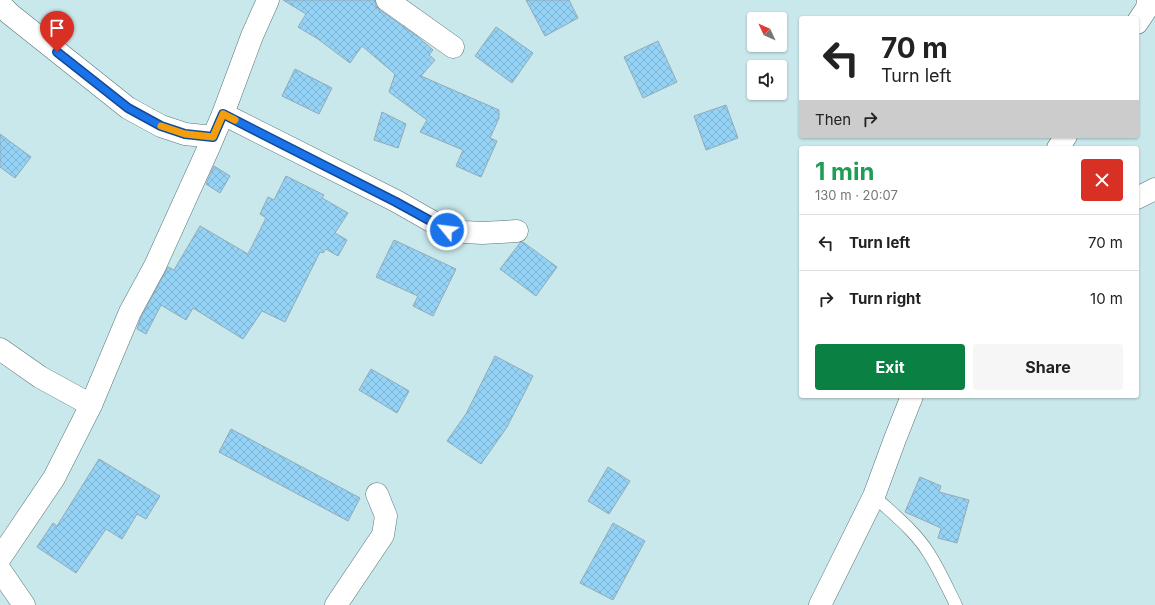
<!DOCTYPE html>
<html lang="en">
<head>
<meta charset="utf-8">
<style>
	body { margin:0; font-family:Inter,sans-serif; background:#f6f6f6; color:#222; height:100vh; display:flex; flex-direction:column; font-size:15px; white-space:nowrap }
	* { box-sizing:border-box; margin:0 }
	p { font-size:13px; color:#767676 }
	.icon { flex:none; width:22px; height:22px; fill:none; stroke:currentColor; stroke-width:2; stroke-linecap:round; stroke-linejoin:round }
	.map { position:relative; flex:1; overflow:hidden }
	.side { position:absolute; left:799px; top:146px; width:340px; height:252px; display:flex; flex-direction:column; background:#fff; border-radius:4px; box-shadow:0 1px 3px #0004 }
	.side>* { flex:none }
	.top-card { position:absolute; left:799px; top:16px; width:340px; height:122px; border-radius:4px; box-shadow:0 1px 3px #0004; background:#fff; color:#222; overflow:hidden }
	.needle { width:26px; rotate:314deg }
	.tools { position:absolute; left:747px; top:12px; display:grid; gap:8px }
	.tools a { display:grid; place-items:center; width:40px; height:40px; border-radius:4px; background:#fff; box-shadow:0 1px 3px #0004; font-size:20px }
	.pin { position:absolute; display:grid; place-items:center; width:34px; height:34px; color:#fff; margin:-41px -17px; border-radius:50% 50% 50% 0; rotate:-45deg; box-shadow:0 0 4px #0007 }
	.pin .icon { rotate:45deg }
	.me { position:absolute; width:44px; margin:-22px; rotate:299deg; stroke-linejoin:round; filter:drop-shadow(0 0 3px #0008) }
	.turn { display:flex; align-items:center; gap:14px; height:84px; padding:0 16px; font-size:18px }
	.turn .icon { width:52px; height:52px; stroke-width:2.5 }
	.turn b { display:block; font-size:28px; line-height:34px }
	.then { display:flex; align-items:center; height:38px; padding:0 16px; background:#0003; gap:8px; font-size:15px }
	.round { display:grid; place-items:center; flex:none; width:42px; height:42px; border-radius:4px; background:#f6f6f6 }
	.headline { display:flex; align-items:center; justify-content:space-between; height:68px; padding:0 16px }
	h1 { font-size:24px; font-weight:700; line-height:30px; color:#1e9e55 }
	.button { display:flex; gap:8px; margin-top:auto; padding:8px 16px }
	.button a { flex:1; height:46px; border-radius:4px; background:#0b8043; color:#fff; font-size:16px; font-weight:700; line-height:46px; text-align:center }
	.button a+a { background:#f6f6f6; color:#222 }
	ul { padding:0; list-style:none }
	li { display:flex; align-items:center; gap:12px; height:56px; padding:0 16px; border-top:1px solid #e0e0e0 }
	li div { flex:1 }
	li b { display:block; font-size:15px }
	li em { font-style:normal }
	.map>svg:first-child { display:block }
	.building { fill:url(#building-cross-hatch); stroke:#92aab7 }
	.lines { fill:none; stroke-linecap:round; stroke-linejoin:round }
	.lane-casing { stroke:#587577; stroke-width:13 }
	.street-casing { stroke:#587577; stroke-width:23 }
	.lane { stroke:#fff; stroke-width:12 }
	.street { stroke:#fff; stroke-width:22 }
	.route-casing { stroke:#114b97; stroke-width:10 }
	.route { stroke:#1a73e8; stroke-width:7 }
	.slow { stroke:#f59e0b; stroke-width:7 }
</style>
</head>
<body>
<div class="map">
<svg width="1155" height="605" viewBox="0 0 1155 605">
	<defs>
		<pattern id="building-cross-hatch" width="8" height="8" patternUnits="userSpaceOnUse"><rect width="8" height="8" fill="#94d3f5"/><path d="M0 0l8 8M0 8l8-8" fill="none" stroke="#7eb4d1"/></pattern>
	</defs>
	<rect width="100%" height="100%" fill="#c9e8eb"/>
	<g class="building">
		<path d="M283,0H375L376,6L380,10L417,36L433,50L429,55L435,60L421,76L499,110V118L490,138L497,141L481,177L456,166L463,150L420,132L427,120L389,92L395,74L362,46L350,63L318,39L298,27L306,14Z"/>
		<path d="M526,0H569L578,18L545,36Z"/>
		<path d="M496,27L533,53L512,83L475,56Z"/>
		<path d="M658,41L677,82L643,98L624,57Z"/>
		<path d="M295,69L332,88L319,114L282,96Z"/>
		<path d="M726,105L738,138L706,150L694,116Z"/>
		<path d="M382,112L406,124L398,148L374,140Z"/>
		<path d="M0,134L31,157L15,178L0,167Z"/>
		<path d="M214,166L230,176L220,193L206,184Z"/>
		<path d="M286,176L324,195L322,198L348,213L335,233L347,240L338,256L326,249L323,253L320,252L285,322L262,311L243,339L193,308L186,320L161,305L146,334L137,329L141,317L168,267L174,270L200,226L248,254L266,218L260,214L268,197L274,200Z"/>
		<path d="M394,240L456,269L433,316L413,306L418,296L376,277Z"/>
		<path d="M523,242L557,267L536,296L500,269L520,243Z"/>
		<path d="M495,356L533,376L507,427L481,464L447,441L466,414Z"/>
		<path d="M371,369L409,391L397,413L359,390Z"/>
		<path d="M231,429L360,498L348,521L219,452Z"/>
		<path d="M99,459L160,496L146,519L137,514L122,539L106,529L76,573L37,547L53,523L57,526Z"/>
		<path d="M608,467L630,481L609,514L588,501Z"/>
		<path d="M920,477L941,486L939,492L969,500L957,543L938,538L941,528L905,512Z"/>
		<path d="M613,523L645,541L613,600L580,583Z"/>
	</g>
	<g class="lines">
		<defs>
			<path id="lane" d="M874,496C893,514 915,531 928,552C939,569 947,587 956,605"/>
			<g id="street">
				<path d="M387,0L453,47"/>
				<path d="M0,4L10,14L128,108L161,126L185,134L213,137"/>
				<path d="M1137,23L1147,8L1148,0"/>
				<path d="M223,114L396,201L447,230L465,232L482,233L517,231"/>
				<path d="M1058,148L1066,136"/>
				<path d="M1137,198L1155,189"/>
				<path d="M0,349L40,377L91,405"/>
				<path d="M0,558L54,478L91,405L130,312L155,266L209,147L223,114L252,36L268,0"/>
				<path d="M0,570L24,605"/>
				<path d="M336,605L383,535L386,516L377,494"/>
				<path d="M820,605L874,496L895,439L912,396"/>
			</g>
		</defs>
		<use href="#lane" class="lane-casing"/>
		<use href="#street" class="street-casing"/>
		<use href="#lane" class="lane"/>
		<use href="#street" class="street"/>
	</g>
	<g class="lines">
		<defs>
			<path id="route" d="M57,52L128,108L161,126L185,134L213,137L223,114L396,202L447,230"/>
		</defs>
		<use href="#route" class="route-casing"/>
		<use href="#route" class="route"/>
		<path class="slow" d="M161,126L185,134L213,137L223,114L235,120"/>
	</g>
</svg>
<div class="tools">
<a><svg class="needle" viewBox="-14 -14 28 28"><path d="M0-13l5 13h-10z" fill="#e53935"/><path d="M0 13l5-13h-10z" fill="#767676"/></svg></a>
<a><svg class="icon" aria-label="sound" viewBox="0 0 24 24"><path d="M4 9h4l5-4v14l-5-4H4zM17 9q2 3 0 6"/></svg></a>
</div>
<div class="pin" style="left:57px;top:52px;background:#d93025"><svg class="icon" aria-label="arrive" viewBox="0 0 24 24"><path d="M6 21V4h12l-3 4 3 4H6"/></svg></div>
<svg class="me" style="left:447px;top:230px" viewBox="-20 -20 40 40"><circle r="17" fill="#1a73e8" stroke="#fff" stroke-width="3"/><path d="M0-11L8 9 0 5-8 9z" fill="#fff"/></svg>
<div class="top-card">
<div class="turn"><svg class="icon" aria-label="left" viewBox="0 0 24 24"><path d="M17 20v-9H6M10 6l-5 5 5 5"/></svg><div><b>70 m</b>Turn left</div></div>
<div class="then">Then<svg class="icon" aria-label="right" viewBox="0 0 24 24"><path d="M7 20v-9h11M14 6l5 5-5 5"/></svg></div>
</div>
<section class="side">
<div class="headline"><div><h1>1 min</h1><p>130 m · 20:07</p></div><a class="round" style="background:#d93025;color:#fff"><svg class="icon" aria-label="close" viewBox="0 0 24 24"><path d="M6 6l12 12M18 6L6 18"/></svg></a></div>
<ul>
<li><svg class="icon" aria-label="left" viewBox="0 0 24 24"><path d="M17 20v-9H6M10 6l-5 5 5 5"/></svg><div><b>Turn left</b></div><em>70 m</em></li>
<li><svg class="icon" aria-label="right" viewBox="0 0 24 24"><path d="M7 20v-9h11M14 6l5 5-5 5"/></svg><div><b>Turn right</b></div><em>10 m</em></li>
</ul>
<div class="button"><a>Exit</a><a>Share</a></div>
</section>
</div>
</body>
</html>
